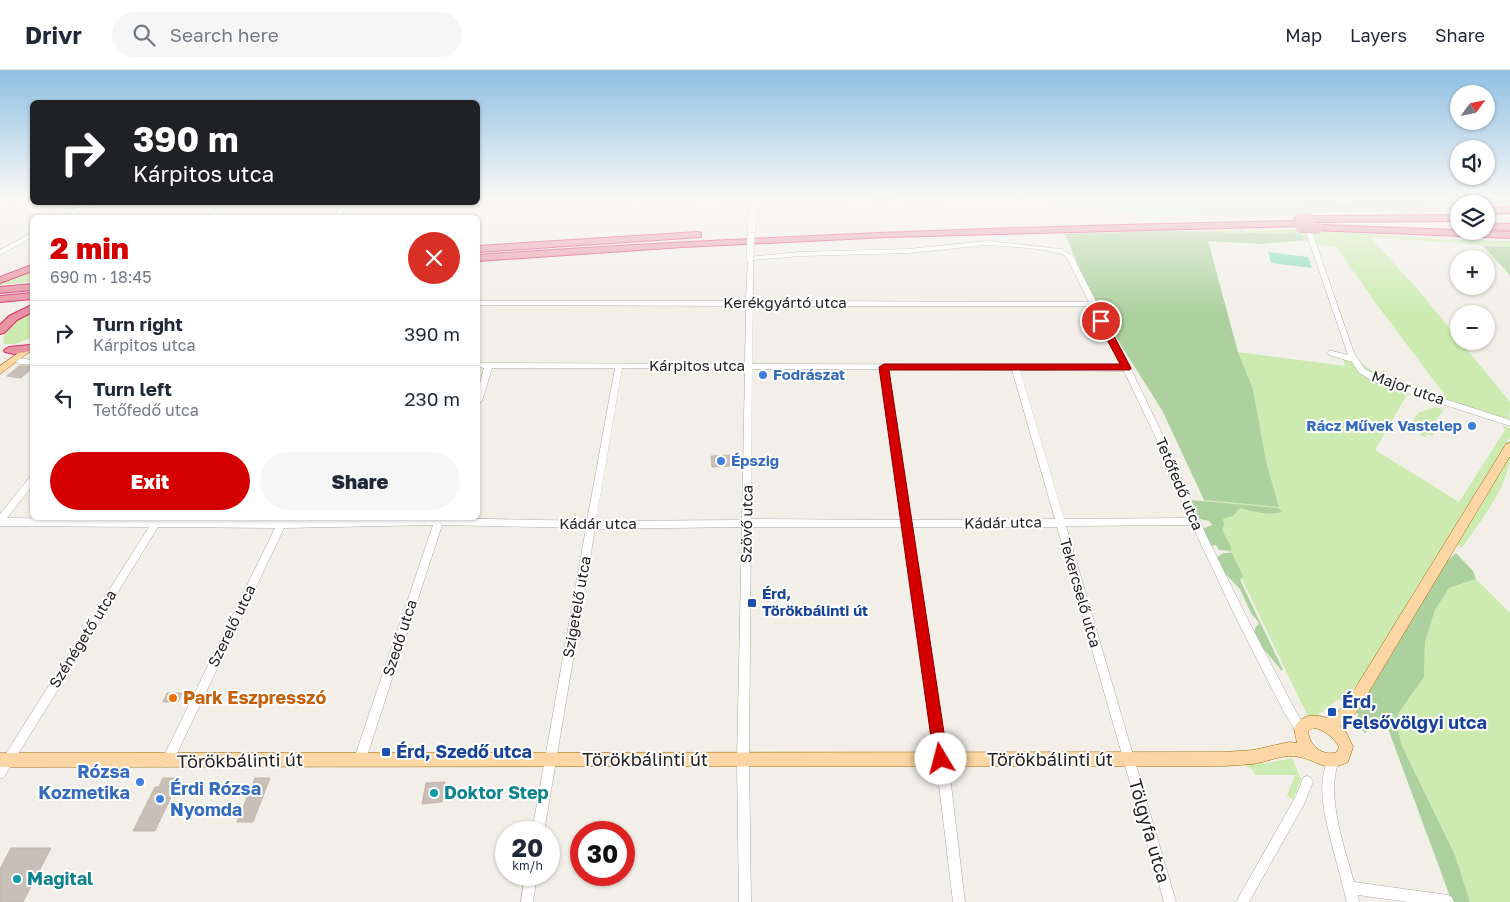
<!DOCTYPE html>
<html lang="en">
<head>
<meta charset="utf-8">
<style>
	body { margin:0; font-family:"Golos Text",sans-serif; background:#f6f6f7; color:#1f2937; height:100vh; display:flex; flex-direction:column; font-size:19px; white-space:nowrap }
	* { box-sizing:border-box; margin:0 }
	p { font-size:16px; color:#747a83 }
	.icon { flex:none; width:28px; height:28px; fill:none; stroke:currentColor; stroke-width:2; stroke-linecap:round; stroke-linejoin:round }
	.map { position:relative; flex:1; overflow:hidden }
	.drawer { position:absolute; left:30px; top:145px; width:450px; height:305px; display:flex; flex-direction:column; background:#fff; border-radius:8px; box-shadow:0 1px 4px #0004 }
	.drawer>* { flex:none }
	.banner { position:absolute; left:30px; top:30px; width:450px; height:105px; border-radius:8px; box-shadow:0 1px 4px #0004; background:#202124; color:#fff; overflow:hidden }
	.needle { width:32px; rotate:57deg }
	.tools { position:absolute; left:1450px; top:15px; display:grid; gap:10px }
	.tools a { display:grid; place-items:center; width:45px; height:45px; border-radius:50%; background:#fff; box-shadow:0 1px 4px #0004; font-size:25px }
	.speed { position:absolute; left:495px; top:751px; display:flex; gap:10px; font-size:25px; font-weight:700; text-align:center }
	.speed>* { display:grid; place-content:center; width:65px; height:65px; border-radius:50%; background:#fff; box-shadow:0 1px 4px #0004; line-height:1 }
	.speed small { font-size:12px; font-weight:400 }
	.speed .limit { border:8px solid #d22; background:#fff; color:#111 }
	.pin { position:absolute; display:grid; place-items:center; width:42px; height:42px; color:#fff; margin:-21px; border:2px solid #fff; border-radius:50%; box-shadow:0 1px 5px #0007 }
	.me { position:absolute; width:55px; margin:-28px; rotate:352deg; stroke-linejoin:round; filter:drop-shadow(0 0 4px #0008) }
	.turn { display:flex; align-items:center; gap:18px; height:105px; padding:0 20px; font-size:22px }
	.turn .icon { width:65px; height:65px; stroke-width:2.5 }
	.turn b { display:block; font-size:35px; line-height:42px }
	.round { display:grid; place-items:center; flex:none; width:52px; height:52px; border-radius:26px; background:#f6f6f7 }
	.headline { display:flex; align-items:center; justify-content:space-between; height:85px; padding:0 20px }
	h1 { font-size:30px; font-weight:800; line-height:38px; color:#d40000 }
	.cta { display:flex; gap:10px; margin-top:auto; padding:10px 20px }
	.cta a { flex:1; height:58px; border-radius:30px; background:#d40000; color:#fff; font-size:20px; font-weight:800; line-height:58px; text-align:center }
	.cta a+a { background:#f6f6f7; color:#1f2937 }
	ul { padding:0; list-style:none }
	li { display:flex; align-items:center; gap:15px; height:65px; padding:0 20px; border-top:1px solid #e0e1e3 }
	li div { flex:1 }
	li b { display:block; font-size:19px }
	li em { font-style:normal }
	header { display:flex; align-items:center; gap:30px; box-sizing:border-box; height:70px; padding:0 25px; background:#fff; border-bottom:1px solid #e0e1e3 }
	header strong { font-size:24px }
	nav { display:flex; gap:28px; margin-inline-start:auto; font-size:18px }
	.search { width:350px; height:45px; background:#f6f6f7; display:flex; align-items:center; gap:12px; box-sizing:border-box; padding:0 18px; border-radius:28px; color:#747a83; font-size:19px }
	.map>svg:first-child { display:block }
	.grass { fill:#cdebb0 }
	.forest { fill:#add19e }
	.park { fill:#c8facc }
	.pitch { fill:#88e0be }
	.lines { fill:none; stroke-linecap:round; stroke-linejoin:round }
	.stream { stroke:#aad3df; stroke-width:2 }
	.building { fill:#c7bfb8; stroke:#c4b6ab }
	.minor-casing { stroke:#a9a9a9; stroke-width:1 }
	.major-casing { stroke:#a06b00; stroke-width:1 }
	.highway-casing { stroke:#dc2a67; stroke-width:2 }
	.minor { fill:#fff; fill-rule:evenodd }
	.major { fill:#fcd6a4; fill-rule:evenodd }
	.highway { fill:#e892a2; fill-rule:evenodd }
	.minor-bridge-casing { stroke:#a9a9a9; stroke-width:8; stroke-linecap:butt }
	.highway-bridge-casing { stroke:#dc2a67; stroke-width:11; stroke-linecap:butt }
	.minor-bridge { stroke:#fff; stroke-width:7 }
	.highway-bridge { stroke:#e892a2; stroke-width:10 }
	.route { fill:#d40000; stroke:#8a0000 }
	.shop-dot { fill:#3f7fe0; stroke:#fff; stroke-width:2 }
	.transit-dot { fill:#1a4fb4; stroke:#fff; stroke-width:2 }
	.food-dot { fill:#e8710a; stroke:#fff; stroke-width:2 }
	.culture-dot { fill:#0f9aa8; stroke:#fff; stroke-width:2 }
	.labels { text-anchor:middle; stroke-width:4; stroke-linejoin:round; paint-order:stroke }
	.street-label { font-size:15px; fill:#222; stroke:#fff }
	.shop-label { font-size:15px; font-weight:bold; fill:#366cbe; stroke:#fff; text-anchor:start }
	.transit-label { font-size:15px; font-weight:bold; fill:#164399; stroke:#fff; text-anchor:start }
	.near-food-label { font-size:18px; font-weight:bold; fill:#c56008; stroke:#fff; text-anchor:start }
	.near-transit-label { font-size:18px; font-weight:bold; fill:#164399; stroke:#fff; text-anchor:start }
	.near-street-label { font-size:18px; fill:#222; stroke:#fff }
	.near-shop-label { font-size:18px; font-weight:bold; fill:#366cbe; stroke:#fff; text-anchor:end }
	.near-culture-label { font-size:18px; font-weight:bold; fill:#0d838f; stroke:#fff; text-anchor:start }
</style>
</head>
<body>
<header>
<strong>Drivr</strong>
<div class="search"><svg class="icon" aria-label="search" viewBox="0 0 24 24"><circle cx="10" cy="10" r="6"/><path d="M15 15l6 6"/></svg>Search here</div>
<nav><a>Map</a><a>Layers</a><a>Share</a></nav>
</header>
<div class="map">
<svg width="1510" height="832" viewBox="0 0 1510 832">
	<rect width="100%" height="100%" fill="#f2efe9"/>
	<g class="grass">
		<path d="M1248,127H1510V136L1486,138V134H1459V140L1199,144L1208,138L1211,130Z"/>
		<path d="M1315,160L1439,169L1510,171V177L1370,167L1419,221L1510,332L1509,350L1404,317L1368,303L1359,291L1381,308L1447,328L1378,236L1336,177L1317,174L1313,163H1305L1310,172H1306L1299,164L1164,161Z"/>
		<path d="M32,200V212L0,215V212Z"/>
		<path d="M32,240V267L16,274H4C0,260 22,245 32,240Z"/>
		<path d="M1238,282L1345,296L1343,288L1409,321L1375,380L1459,432L1505,360L1502,356L1510,358V367L1366,602L1343,633L1339,629L1310,651L1204,430L1279,437L1266,391L1253,319Z"/>
		<path d="M1435,337L1444,339L1432,356L1436,359L1432,366L1427,364L1425,367L1420,365L1422,362L1409,356L1418,343Z"/>
		<path d="M1510,384C1510,416 1479,452 1462,478L1457,474Z"/>
		<path d="M1476,509L1510,543V832H1470L1455,785L1401,674L1397,653L1398,644L1424,607L1425,572L1435,540L1449,518Z"/>
		<path d="M1292,688L1301,709L1293,729L1287,726L1295,705H1255L1253,700L1243,694L1267,693Z"/>
	</g>
	<g class="forest">
		<path d="M1164,161L1299,164L1305,170L1263,174L1208,171L1238,282L1253,319L1266,391L1279,437L1204,430L1162,340L1105,250L1088,218L1065,164Z"/>
		<path d="M1483,176L1510,177V205Z"/>
		<path d="M1191,430L1278,438L1283,441C1270,447 1253,441 1240,438L1233,446L1223,449L1224,455L1222,460L1232,479L1230,481L1219,480L1216,475L1209,476L1202,459L1212,455L1209,451L1200,449Z"/>
		<path d="M1223,483H1232L1243,506L1240,510L1283,600H1281L1255,568V558L1259,553L1251,543L1240,519L1221,499V493L1215,489Z"/>
		<path d="M1456,483L1473,501L1476,509L1449,518L1435,540L1425,572L1424,607L1398,644L1397,653L1401,674L1455,785L1470,832H1452L1387,656L1376,654L1365,663L1354,649L1359,645L1354,640L1446,492Z"/>
	</g>
	<path class="park" d="M1062,127H1208L1211,130L1208,138L1199,144H1143L1109,138H1068Z"/>
	<path class="pitch" d="M1268,182L1308,187L1312,198L1271,193Z"/>
	<g class="lines">
		<g class="stream">
			<path d="M1305,136C1366,142 1427,131 1488,127"/>
			<path d="M1292,160L1300,170"/>
			<path d="M1241,161L1243,163"/>
			<path d="M1298,162L1303,169"/>
		</g>
	</g>
	<g class="building">
		<path d="M19,296H32V298L21,308L7,306Z"/>
		<path d="M731,385V396L712,397L711,386Z"/>
		<path d="M167,623H182L178,632H163Z"/>
		<path d="M163,708H180L155,761H133L155,717H159Z"/>
		<path d="M255,708H270L253,752H237Z"/>
		<path d="M445,712L442,732L422,734L426,713Z"/>
		<path d="M11,778H51L23,832H0V799Z"/>
	</g>
	<g class="lines">
		<defs>
			<g id="minor">
				<path d="M478,127L750,129V127H756V129L1045,130L1047,127H1053L1049,133L1047,134L756,132L755,147L752,149L749,147L750,132L478,131Z"/>
				<path d="M0,128L59,147L60,148H49L0,132Z"/>
				<path d="M86,132H94L69,148H61Z"/>
				<path d="M225,132H232L214,148H206Z"/>
				<path d="M343,132H349L340,148H334Z"/>
				<path d="M1309,160L1312,162L1354,283L1365,299L1383,309L1510,350V356L1377,313L1359,303L1352,292L1329,285L1328,283L1329,281H1332L1348,285L1306,162Z"/>
				<path d="M32,163V167L0,185V180Z"/>
				<path d="M987,171L1061,179L1072,185L1131,299L1164,368L1207,467L1246,546L1293,636L1306,659L1305,663L1301,664L1297,663L1285,644L1238,552L1192,455L1066,456L1176,832H1164L1057,457H912L949,698L965,832H953L937,698L903,457H751L749,690L751,832H739L737,690L742,457L595,459L544,762H532L586,458L442,455L366,689L364,693L360,694L356,693L354,689L433,455L284,458L171,696L167,697L163,696L161,692L163,688L275,458L158,457L4,707L0,709V693L149,457L0,456V444L29,408L32,407V416L7,448L153,450L155,448H163V450H278L280,448H288L287,450L444,448L587,451L615,298H492L482,331L478,334V320L484,298L478,297V293L745,294L746,236L478,235V231H746L748,187L800,182L908,179ZM987,175C1009,177 1047,177 1066,186L1089,232L753,231V190L800,186L908,183ZM753,236H1091L1121,295L752,294ZM622,298L745,299L742,450L596,451ZM752,299H881L902,450L751,449ZM888,299L1012,300L1055,449L911,450ZM1020,300L1124,301L1156,368L1189,448L1064,449Z"/>
				<path d="M13,287L32,290V294H19L12,289Z"/>
				<path d="M1333,686L1337,687L1339,691C1325,724 1345,779 1354,812L1448,825L1452,827L1454,832H1408L1358,825L1359,832H1347C1342,814 1338,797 1333,779C1326,750 1315,716 1329,687Z"/>
				<path d="M1307,706L1311,708L1313,712L1304,734L1249,832H1236L1296,726L1303,708Z"/>
				<path d="M525,805H537L533,832H521Z"/>
			</g>
			<g id="major">
				<path d="M32,273V280L0,304V296Z"/>
				<path d="M1510,373V386L1358,640L1347,653L1340,656L1346,662L1353,677L1348,692C1325,703 1321,692 1300,687C1284,683 1268,692 1253,694C1244,695 1234,695 1225,696L0,697V683L1225,682L1253,680L1289,672L1297,673L1294,659C1300,645 1313,643 1327,648L1337,643L1348,630L1506,374ZM1314,658C1325,660 1333,667 1339,677L1337,682C1323,687 1309,676 1308,661Z"/>
			</g>
			<g id="highway">
				<path d="M1510,137V143L1486,144V138Z"/>
				<path d="M1459,145V151L1311,152L1306,149L1311,146Z"/>
				<path d="M1299,151L1304,154L1302,156L888,167L683,177L478,191V185C751,166 1025,156 1299,151Z"/>
				<path d="M1486,153L1510,154V160L1486,159Z"/>
				<path d="M1318,155L1510,162V168L1315,160V156Z"/>
				<path d="M698,162L701,163V167L478,182V176Z"/>
				<path d="M32,195V201L0,213V207Z"/>
				<path d="M32,214V220L0,223V217Z"/>
				<path d="M32,223V229L0,232V226Z"/>
				<path d="M32,235V242L17,250L4,263L0,264V255L9,246Z"/>
				<path d="M30,275H32V281H30L14,284L5,282L4,280L9,277Z"/>
			</g>
		</defs>
		<use href="#minor" class="minor-casing"/>
		<use href="#major" class="major-casing"/>
		<use href="#highway" class="highway-casing"/>
		<use href="#minor" class="minor"/>
		<use href="#major" class="major"/>
		<use href="#highway" class="highway"/>
		<defs>
			<path id="minor-bridge" d="M750,188L752,147"/>
			<g id="highway-bridge">
				<path d="M1298,149H1311"/>
				<path d="M1300,157L1318,158"/>
			</g>
		</defs>
		<use href="#minor-bridge" class="minor-bridge-casing"/>
		<use href="#highway-bridge" class="highway-bridge-casing"/>
		<use href="#minor-bridge" class="minor-bridge"/>
		<use href="#highway-bridge" class="highway-bridge"/>
	</g>
	<linearGradient id="sky" x2="0" y2="1"><stop stop-color="#8fc0e4"/><stop offset="0.52" stop-color="#f9f8f5"/><stop offset="1" stop-color="#f9f8f5" stop-opacity="0"/></linearGradient>
	<rect width="1510" height="244" fill="url(#sky)"/>
	<path class="route" d="M1101,248L1106,251L1131,298L1130,300H889L948,689L946,694L941,696L936,694L934,689L879,297L884,294H1120L1097,251Z"/>
	<g class="shop-dot">
		<circle cx="763" cy="305" r="5"/>
		<circle cx="1472" cy="356" r="5"/>
		<circle cx="721" cy="391" r="5"/>
		<circle cx="140" cy="712" r="5"/>
		<circle cx="160" cy="729" r="5"/>
	</g>
	<g class="transit-dot">
		<rect x="747" y="528" width="10" height="10" rx="2.5"/>
		<rect x="1327" y="637" width="10" height="10" rx="2.5"/>
		<rect x="381" y="677" width="10" height="10" rx="2.5"/>
	</g>
	<circle class="food-dot" cx="173" cy="628" r="5"/>
	<g class="culture-dot">
		<circle cx="434" cy="723" r="5"/>
		<circle cx="17" cy="809" r="5"/>
	</g>
	<g class="labels">
		<g class="street-label">
			<text x="785" y="238">Kerékgyártó utca</text>
			<text x="697" y="301">Kárpitos utca</text>
			<text transform="translate(1408 318) rotate(19)" y="5">Major utca</text>
			<text transform="translate(1179 414) rotate(67)" y="5">Tetőfedő utca</text>
			<text transform="translate(1003 453) rotate(-1)" y="5">Kádár utca</text>
			<text x="598" y="459">Kádár utca</text>
			<text transform="translate(747 454) rotate(-89)" y="5">Szövő utca</text>
			<text transform="translate(1080 523) rotate(74)" y="5">Tekercselő utca</text>
			<text transform="translate(577 537) rotate(-80)" y="5">Szigetelő utca</text>
			<text transform="translate(232 556) rotate(-64)" y="5">Szerelő utca</text>
			<text transform="translate(400 568) rotate(-72)" y="5">Szedő utca</text>
			<text transform="translate(83 569) rotate(-58)" y="5">Szénégető utca</text>
		</g>
		<g class="shop-label">
			<text x="773" y="310">Fodrászat</text>
			<text x="1462" y="361" text-anchor="end">Rácz Művek Vastelep</text>
			<text x="731" y="396">Épszig</text>
		</g>
		<g class="transit-label">
			<text x="762" y="529">Érd,<tspan x="762" dy="17">Törökbálinti út</tspan></text>
		</g>
		<g class="near-food-label">
			<text x="183" y="634">Park Eszpresszó</text>
		</g>
		<g class="near-transit-label">
			<text x="1342" y="638">Érd,<tspan x="1342" dy="21">Felsővölgyi utca</tspan></text>
			<text x="396" y="688">Érd, Szedő utca</text>
		</g>
		<g class="near-street-label">
			<text x="645" y="696">Törökbálinti út</text>
			<text x="1050" y="696">Törökbálinti út</text>
			<text transform="translate(240 691) rotate(-1)" y="6">Törökbálinti út</text>
			<text transform="translate(1149 761) rotate(74)" y="6">Tölgyfa utca</text>
		</g>
		<g class="near-shop-label">
			<text x="130" y="708">Rózsa<tspan x="130" dy="21">Kozmetika</tspan></text>
			<text x="170" y="725" text-anchor="start">Érdi Rózsa<tspan x="170" dy="21">Nyomda</tspan></text>
		</g>
		<g class="near-culture-label">
			<text x="444" y="729">Doktor Step</text>
			<text x="27" y="815">Magital</text>
		</g>
	</g>
</svg>
<div class="tools">
<a><svg class="needle" viewBox="-14 -14 28 28"><path d="M0-13l5 13h-10z" fill="#e53935"/><path d="M0 13l5-13h-10z" fill="#747a83"/></svg></a>
<a><svg class="icon" aria-label="sound" viewBox="0 0 24 24"><path d="M4 9h4l5-4v14l-5-4H4zM17 9q2 3 0 6"/></svg></a>
<a><svg class="icon" aria-label="layers" viewBox="0 0 24 24"><path d="M12 4l9 5-9 5-9-5zM3 14l9 5 9-5"/></svg></a>
<a>+</a>
<a>−</a>
</div>
<div class="speed"><div>20<small>km/h</small></div><div class="limit">30</div></div>
<div class="pin" style="left:1101px;top:251px;background:#d93025"><svg class="icon" aria-label="arrive" viewBox="0 0 24 24"><path d="M6 21V4h12l-3 4 3 4H6"/></svg></div>
<svg class="me" style="left:941px;top:689px" viewBox="-20 -20 40 40"><circle r="19" fill="#fff"/><path d="M0-13L10 11 0 6-10 11z" fill="#d40000"/></svg>
<div class="banner">
<div class="turn"><svg class="icon" aria-label="right" viewBox="0 0 24 24"><path d="M7 20v-9h11M14 6l5 5-5 5"/></svg><div><b>390 m</b>Kárpitos utca</div></div>
</div>
<section class="drawer">
<div class="headline"><div><h1>2 min</h1><p>690 m · 18:45</p></div><a class="round" style="background:#d93025;color:#fff"><svg class="icon" aria-label="close" viewBox="0 0 24 24"><path d="M6 6l12 12M18 6L6 18"/></svg></a></div>
<ul>
<li><svg class="icon" aria-label="right" viewBox="0 0 24 24"><path d="M7 20v-9h11M14 6l5 5-5 5"/></svg><div><b>Turn right</b><p>Kárpitos utca</p></div><em>390 m</em></li>
<li><svg class="icon" aria-label="left" viewBox="0 0 24 24"><path d="M17 20v-9H6M10 6l-5 5 5 5"/></svg><div><b>Turn left</b><p>Tetőfedő utca</p></div><em>230 m</em></li>
</ul>
<div class="cta"><a>Exit</a><a>Share</a></div>
</section>
</div>
</body>
</html>
